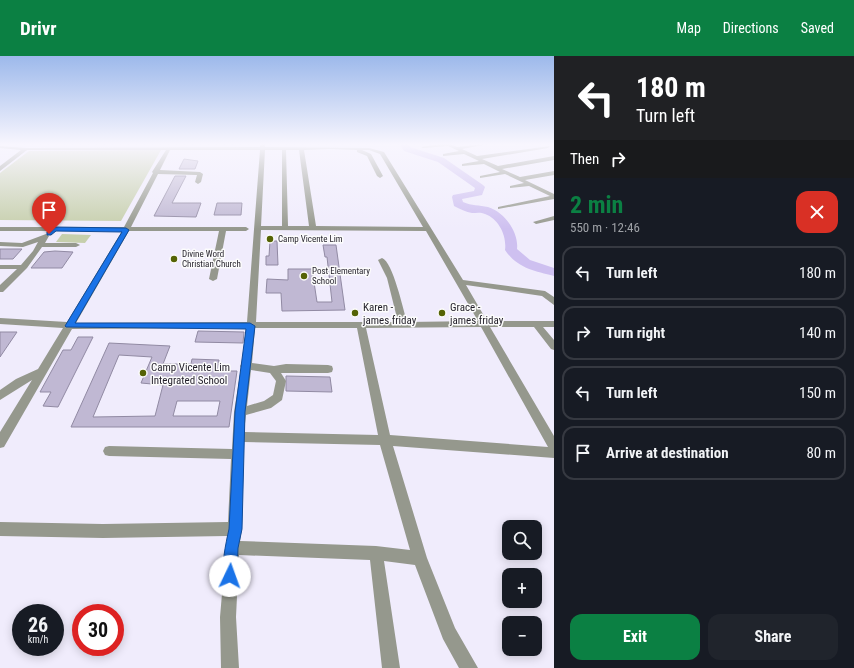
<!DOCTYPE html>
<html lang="en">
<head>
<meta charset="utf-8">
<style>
	body { margin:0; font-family:"Roboto Condensed",sans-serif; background:#20242c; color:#f1f3f6; height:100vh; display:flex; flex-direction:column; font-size:15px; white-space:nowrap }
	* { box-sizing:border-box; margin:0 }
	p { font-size:13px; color:#9ea1a6 }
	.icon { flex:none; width:22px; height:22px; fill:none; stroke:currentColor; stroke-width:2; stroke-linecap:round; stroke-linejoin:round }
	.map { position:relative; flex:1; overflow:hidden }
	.side { display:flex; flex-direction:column; background:#171b24; width:300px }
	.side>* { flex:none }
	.hud { background:#202124; color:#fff; overflow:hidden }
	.tools { position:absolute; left:502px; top:464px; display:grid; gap:8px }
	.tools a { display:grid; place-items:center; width:40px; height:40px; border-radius:8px; background:#171b24; box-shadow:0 2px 10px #0003; font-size:20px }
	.speed { position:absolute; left:12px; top:548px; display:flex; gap:8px; font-size:20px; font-weight:700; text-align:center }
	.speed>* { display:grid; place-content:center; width:52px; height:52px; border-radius:50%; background:#171b24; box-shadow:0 2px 10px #0003; line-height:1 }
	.speed small { font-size:10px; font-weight:400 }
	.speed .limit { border:6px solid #d22; background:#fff; color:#111 }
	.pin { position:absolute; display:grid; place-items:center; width:34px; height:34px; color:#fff; margin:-41px -17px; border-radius:50% 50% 50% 0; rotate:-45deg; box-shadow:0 0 4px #0007 }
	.pin .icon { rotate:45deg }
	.me { position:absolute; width:44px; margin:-22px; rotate:3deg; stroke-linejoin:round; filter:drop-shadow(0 0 3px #0008) }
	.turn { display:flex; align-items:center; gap:14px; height:84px; padding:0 16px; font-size:18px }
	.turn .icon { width:52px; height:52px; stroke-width:2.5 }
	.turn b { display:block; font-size:28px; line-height:34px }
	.then { display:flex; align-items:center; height:38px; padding:0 16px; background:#0003; gap:8px; font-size:15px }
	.round { display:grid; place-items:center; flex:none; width:42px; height:42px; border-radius:12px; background:#20242c }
	.summary { display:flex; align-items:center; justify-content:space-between; height:68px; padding:0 16px }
	h1 { font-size:24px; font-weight:700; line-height:30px; color:#0b8043 }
	.action { display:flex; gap:8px; margin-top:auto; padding:8px 16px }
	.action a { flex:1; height:46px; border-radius:12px; background:#0b8043; color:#fff; font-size:16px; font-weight:700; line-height:46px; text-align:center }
	.action a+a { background:#20242c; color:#f1f3f6 }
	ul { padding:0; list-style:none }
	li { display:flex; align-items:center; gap:12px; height:54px; margin:0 8px 6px; padding:0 8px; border:2px solid #363941; border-radius:12px }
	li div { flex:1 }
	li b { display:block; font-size:15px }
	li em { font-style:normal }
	header { display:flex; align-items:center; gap:24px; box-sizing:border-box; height:56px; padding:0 20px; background:#0b8043; color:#fff }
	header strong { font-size:19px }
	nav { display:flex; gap:22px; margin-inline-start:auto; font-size:14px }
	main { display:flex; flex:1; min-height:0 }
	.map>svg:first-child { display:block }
	.green { fill:#c6cfac }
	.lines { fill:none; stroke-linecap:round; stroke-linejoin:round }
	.river { fill:#cec0f0; fill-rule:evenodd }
	.building { fill:#c0b8d3; stroke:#918aa3; fill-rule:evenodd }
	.minor { fill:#95988d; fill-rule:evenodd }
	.route { fill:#1a73e8; stroke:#114b97 }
	.poi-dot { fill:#556305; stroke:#fcfcfc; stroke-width:1.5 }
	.labels { text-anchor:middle; stroke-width:3; stroke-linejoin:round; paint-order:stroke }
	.far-poi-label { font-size:9px; fill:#211e28; stroke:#fcfcfc; text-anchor:start }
	.poi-label { font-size:11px; fill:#211e28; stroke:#fcfcfc; text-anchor:start }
</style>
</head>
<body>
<header>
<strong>Drivr</strong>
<nav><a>Map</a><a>Directions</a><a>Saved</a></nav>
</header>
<main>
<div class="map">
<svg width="554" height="612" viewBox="0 0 554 612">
	<rect width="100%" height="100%" fill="#f0ecfc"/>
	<g class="green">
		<path d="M161,94L121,165L0,164V117L29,95Z"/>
		<path d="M62,178L91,179L85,187L56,186Z"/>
	</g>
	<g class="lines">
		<path class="river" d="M400,88H408L410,91L444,102L483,129L485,131L482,139L462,143L463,146C472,150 479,149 488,151C505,156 519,177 517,193L530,204L554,212V220C534,215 517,212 505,194C507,180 499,163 485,158C481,156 476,157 472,157C466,156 460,153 454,150L452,141L453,139L474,135L475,132L438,106L404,95Z"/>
	</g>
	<g class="building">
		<path d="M184,103L198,105L195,113H179Z"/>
		<path d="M175,120H186L172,147H201L196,161L154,160Z"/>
		<path d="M217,147H242L241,159H214Z"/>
		<path d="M270,185H277L278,209H266V200H269Z"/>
		<path d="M323,189H336L345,254L282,255L281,237H266L267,223L288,224V213H312L317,246H332L327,201H325Z"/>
		<path d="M0,193H22L13,203H0Z"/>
		<path d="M55,195L73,196L62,212H31L44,196Z"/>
		<path d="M198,275L244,276L243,287L195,286Z"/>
		<path d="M0,276H17L0,301Z"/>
		<path d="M78,281H93L58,351L43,350L51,336H40L63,294H71Z"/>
		<path d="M109,287L170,290L163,308H191L192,303L219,304L217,315H237L229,371H71ZM119,299L152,301L141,327L163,329L155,360L93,361ZM177,345H220L217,360H173Z"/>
		<path d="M286,320L330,321L332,336L286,335Z"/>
	</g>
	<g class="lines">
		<g class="minor">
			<path d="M261,88H265V91L369,92L384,96L463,224L545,235L554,241V249L542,240L466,229L487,265H554V271H543L554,284V294L551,293L534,271H490L554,380V402L393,390L427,502L455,572L478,612H459L443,583L415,509L384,505L400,612H382L370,504L239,499L236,561L239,612H221L220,561L227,480L103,482L0,480V466L103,468L228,466L231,403L109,400L105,399L103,395L105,391L109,390L232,393L234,356L241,312L240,310L242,307L246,272L72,273L4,391L0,392V376L32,324L0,344V334L16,323L38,313L63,272L0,268V262L67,266L122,175H0V171H124L153,117L152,116L166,94H27L0,115V110L21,94L0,92V90L26,92L260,91ZM330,93L357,94V96L367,100L377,120L380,122L383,120L371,98L362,94H369L380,98L423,171L316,170L304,94ZM170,94H260L247,266L76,267L129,175H219L209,223L213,225L217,223L226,175H246L249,173L246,171H131L158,118L197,119L195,126L198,128L201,126L203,118L200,116L160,114ZM265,94H282V170H261ZM286,94H299L309,170H288ZM261,174L426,175L478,265L407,266C403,253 393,206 382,202L378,204L387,222L398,266H256ZM481,271L548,391L390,379L366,272ZM255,272H357L378,379L244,376L246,359L271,352L282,344L286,325L281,317H328L332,316L333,313L332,310L328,309L286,308L274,310L252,307ZM251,314L270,317L276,325L273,339L264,345L247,350ZM244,386L380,389L410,494L376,490L240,485L242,473Z"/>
			<path d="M441,88H451L457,91L485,88L483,89L462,93L477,100L550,90L548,92L482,103L498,110L554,100V104L502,113L520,121L554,115V119L525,124L554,138V143L498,153V151L550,140L529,130L510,132V130L524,127L505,118L480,122V120L500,116L484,108L462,110V108L479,105L464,98L443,100V98L459,95L448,90L423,92L421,91Z"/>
			<path d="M554,160V164L536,168L533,166Z"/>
			<path d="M46,178L49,180L45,187H76L80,189L76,191H42L27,212L3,236H0V229L17,213H0V209H21L33,195L38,186L23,191L0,190V186L22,187Z"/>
		</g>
	</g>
	<linearGradient id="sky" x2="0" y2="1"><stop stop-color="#9db9eb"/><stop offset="0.51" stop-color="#f8f6fe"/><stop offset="1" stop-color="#f8f6fe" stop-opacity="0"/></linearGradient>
	<rect width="554" height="173" fill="url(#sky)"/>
	<path class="route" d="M54,171L126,172L129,174L75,267H250L255,270L245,356L242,473L238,492L237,520L235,525L230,527L225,525C220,512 226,487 229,473L235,356L246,273L66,271L65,270L122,176L56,175L51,179H47V176Z"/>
	<g class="poi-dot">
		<circle cx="270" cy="183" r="4"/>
		<circle cx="174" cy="203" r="4"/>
		<circle cx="304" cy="220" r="4"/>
		<circle cx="355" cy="257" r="4"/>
		<circle cx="442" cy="257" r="4"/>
		<circle cx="143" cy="317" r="4"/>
	</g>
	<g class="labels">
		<g class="far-poi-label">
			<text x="278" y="186">Camp Vicente Lim</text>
			<text x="182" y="201">Divine Word<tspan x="182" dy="10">Christian Church</tspan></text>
			<text x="312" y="218">Post Elementary<tspan x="312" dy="10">School</tspan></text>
		</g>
		<g class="poi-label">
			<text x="363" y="255">Karen -<tspan x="363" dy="13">james friday</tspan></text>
			<text x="450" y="255">Grace -<tspan x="450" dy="13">james friday</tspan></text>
			<text x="151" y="315">Camp Vicente Lim<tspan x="151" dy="13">Integrated School</tspan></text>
		</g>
	</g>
</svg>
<div class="tools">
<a><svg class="icon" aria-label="search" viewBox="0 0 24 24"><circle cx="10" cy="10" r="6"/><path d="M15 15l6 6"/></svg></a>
<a>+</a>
<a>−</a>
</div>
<div class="speed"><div>26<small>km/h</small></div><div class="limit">30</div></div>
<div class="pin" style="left:49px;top:178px;background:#d93025"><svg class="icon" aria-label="arrive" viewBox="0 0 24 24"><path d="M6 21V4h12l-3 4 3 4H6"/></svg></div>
<svg class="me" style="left:230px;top:520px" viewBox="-20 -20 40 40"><circle r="19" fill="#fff"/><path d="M0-13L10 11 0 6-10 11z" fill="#1a73e8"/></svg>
</div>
<section class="side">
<div class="hud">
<div class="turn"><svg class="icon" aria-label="left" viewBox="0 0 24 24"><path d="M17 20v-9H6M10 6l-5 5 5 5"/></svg><div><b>180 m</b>Turn left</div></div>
<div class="then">Then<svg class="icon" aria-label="right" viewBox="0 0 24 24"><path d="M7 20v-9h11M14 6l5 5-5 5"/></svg></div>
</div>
<div class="summary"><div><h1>2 min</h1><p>550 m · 12:46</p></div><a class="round" style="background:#d93025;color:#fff"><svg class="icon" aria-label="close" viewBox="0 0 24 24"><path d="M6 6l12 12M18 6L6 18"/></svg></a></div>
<ul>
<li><svg class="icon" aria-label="left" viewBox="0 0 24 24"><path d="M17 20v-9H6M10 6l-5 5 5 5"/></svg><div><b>Turn left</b></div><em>180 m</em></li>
<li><svg class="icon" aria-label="right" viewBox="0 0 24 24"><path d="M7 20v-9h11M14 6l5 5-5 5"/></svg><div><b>Turn right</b></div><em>140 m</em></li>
<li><svg class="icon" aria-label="left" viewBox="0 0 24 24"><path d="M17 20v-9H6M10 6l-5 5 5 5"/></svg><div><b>Turn left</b></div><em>150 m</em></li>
<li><svg class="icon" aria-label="arrive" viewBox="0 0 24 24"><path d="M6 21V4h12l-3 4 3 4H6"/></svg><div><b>Arrive at destination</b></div><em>80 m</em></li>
</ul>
<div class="action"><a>Exit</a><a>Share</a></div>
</section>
</main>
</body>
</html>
